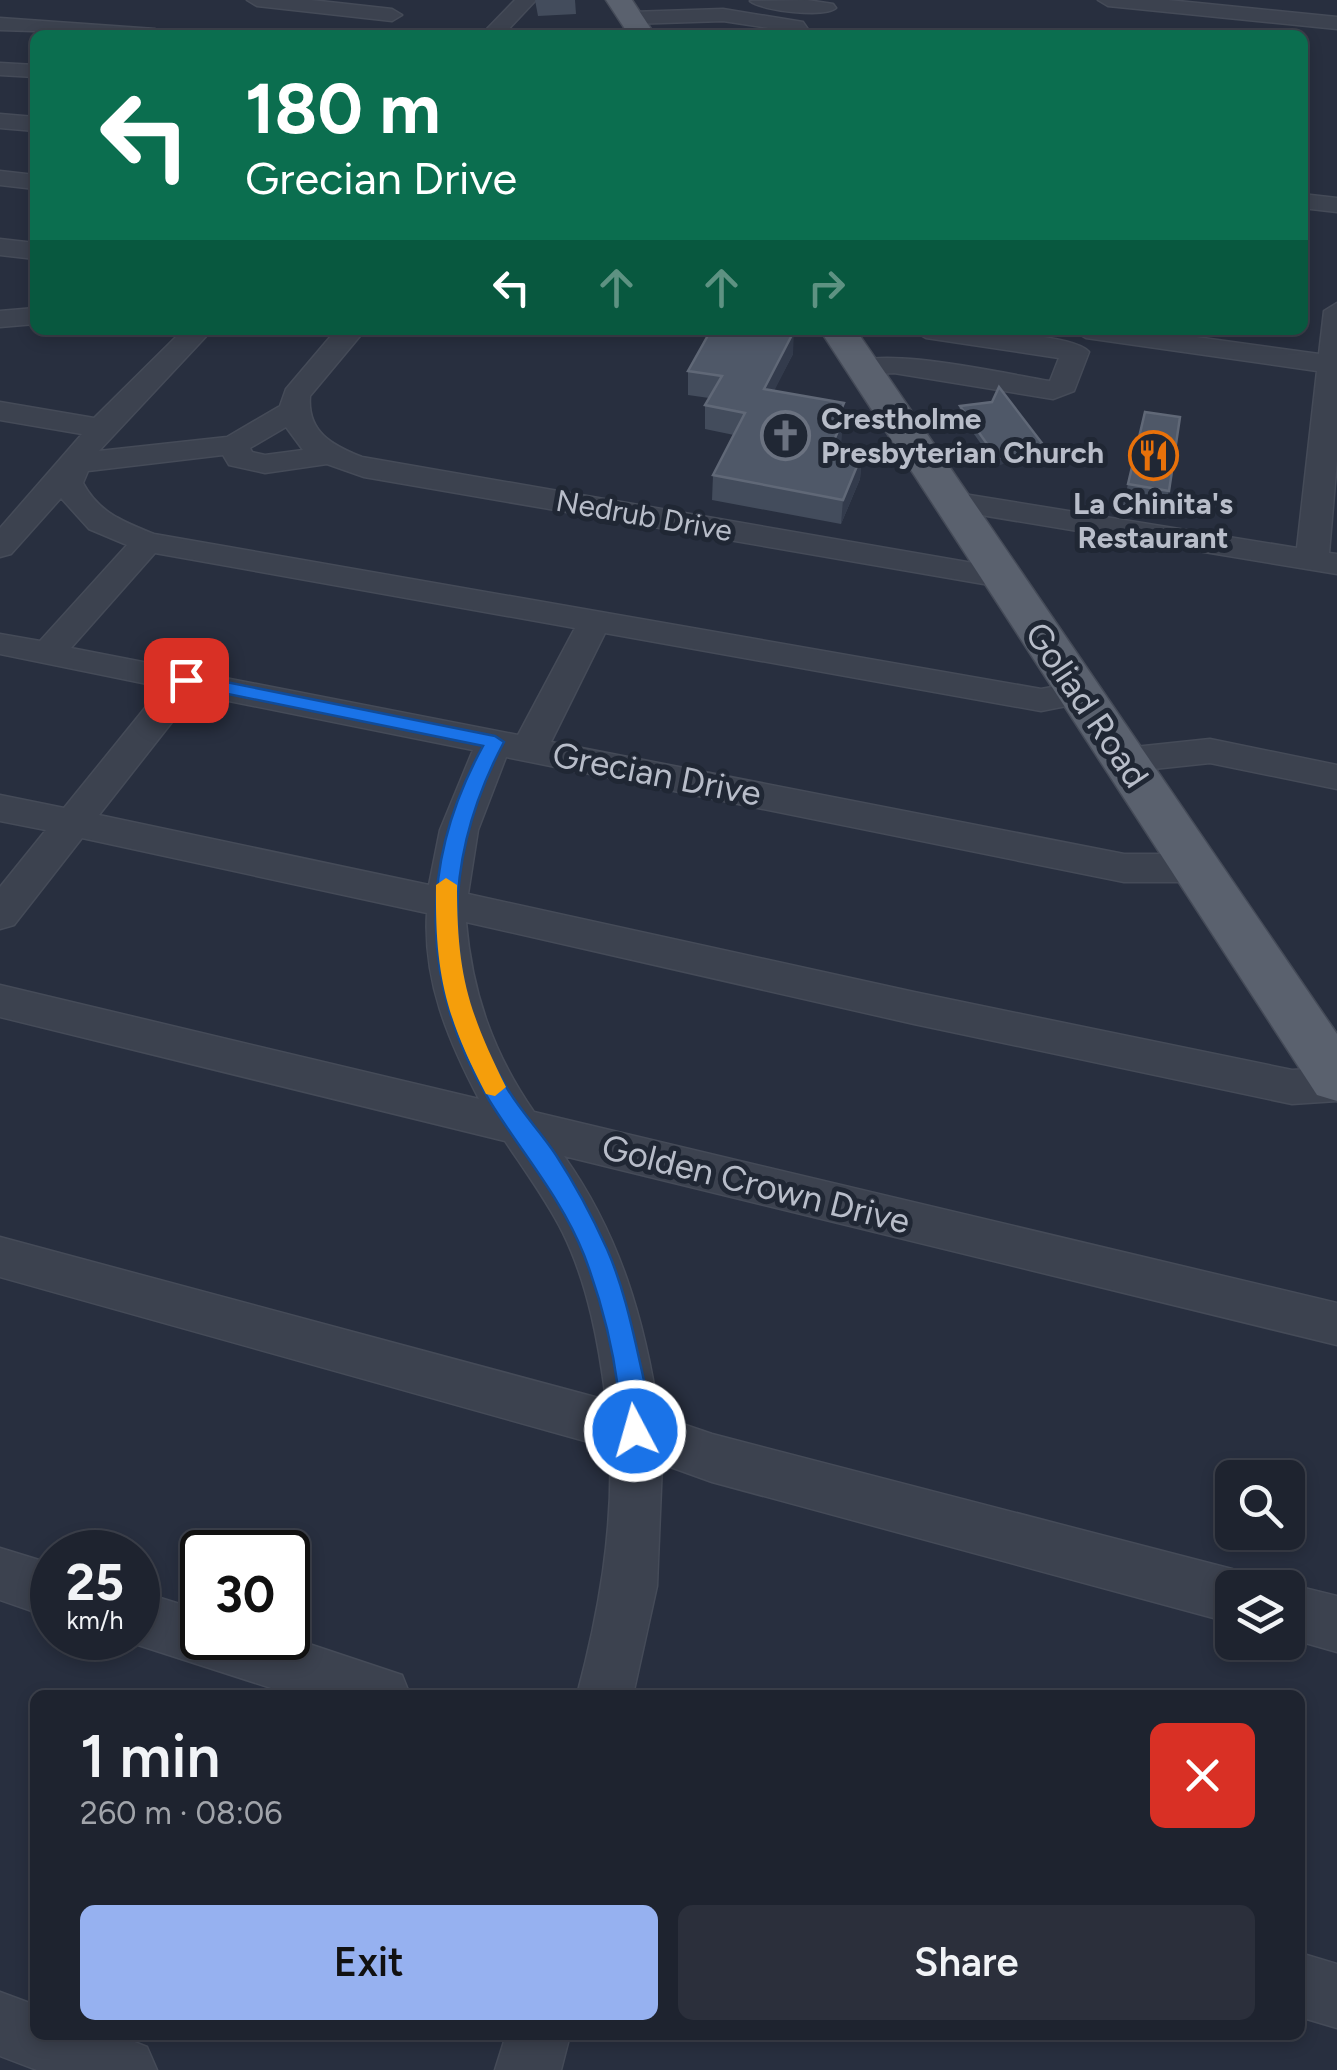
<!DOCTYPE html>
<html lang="en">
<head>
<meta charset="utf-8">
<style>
	body { margin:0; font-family:Figtree,sans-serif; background:#2b2f3b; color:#f1f3f6; height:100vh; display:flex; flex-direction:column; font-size:38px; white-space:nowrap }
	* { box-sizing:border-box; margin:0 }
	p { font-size:32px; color:#a1a4aa }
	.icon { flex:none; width:55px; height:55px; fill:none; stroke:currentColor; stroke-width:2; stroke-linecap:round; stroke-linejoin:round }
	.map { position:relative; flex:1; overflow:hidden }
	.panel { position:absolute; left:30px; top:1690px; width:1275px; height:350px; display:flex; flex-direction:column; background:#1e232f; border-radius:15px; box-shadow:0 5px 15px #0003,0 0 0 2px #3c404b }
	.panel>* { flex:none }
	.top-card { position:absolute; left:30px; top:30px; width:1278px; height:305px; border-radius:15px; box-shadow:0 5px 15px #0003,0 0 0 2px #3c404b; background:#0b6e4f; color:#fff; overflow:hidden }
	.fabs { position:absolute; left:1215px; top:1460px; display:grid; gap:20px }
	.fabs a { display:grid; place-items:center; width:90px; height:90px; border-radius:15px; background:#1e232f; box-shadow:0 5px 15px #0003,0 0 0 2px #3c404b; font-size:50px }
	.speed { position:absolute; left:30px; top:1530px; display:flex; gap:20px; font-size:50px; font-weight:700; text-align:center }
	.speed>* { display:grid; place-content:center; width:130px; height:130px; border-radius:50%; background:#1e232f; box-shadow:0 5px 15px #0003,0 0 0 2px #3c404b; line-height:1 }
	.speed small { font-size:25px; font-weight:400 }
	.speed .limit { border:5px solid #111; border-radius:15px; background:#fff; color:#111 }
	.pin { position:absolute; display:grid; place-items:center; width:85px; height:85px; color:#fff; margin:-42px; border-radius:20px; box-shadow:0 5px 15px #0006 }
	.me { position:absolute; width:110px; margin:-55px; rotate:354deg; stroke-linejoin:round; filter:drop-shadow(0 0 8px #0008) }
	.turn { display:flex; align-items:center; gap:35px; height:210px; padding:0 50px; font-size:45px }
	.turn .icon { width:130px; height:130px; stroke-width:2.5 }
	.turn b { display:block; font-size:70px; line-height:85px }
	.lanes { display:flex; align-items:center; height:95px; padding:0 50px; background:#0003; justify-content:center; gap:50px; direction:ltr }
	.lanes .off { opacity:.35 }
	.round { display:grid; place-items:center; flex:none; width:105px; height:105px; border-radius:15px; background:#2b2f3b }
	.overview { display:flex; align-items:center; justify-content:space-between; height:170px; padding:0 50px }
	h1 { font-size:60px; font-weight:600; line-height:75px }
	.button { display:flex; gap:20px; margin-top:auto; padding:20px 50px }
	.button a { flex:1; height:115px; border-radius:15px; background:#96b1f0; color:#111; font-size:40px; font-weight:600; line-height:115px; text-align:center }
	.button a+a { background:#2b2f3b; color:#f1f3f6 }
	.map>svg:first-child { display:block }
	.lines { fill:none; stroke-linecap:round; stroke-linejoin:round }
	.minor-casing { stroke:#454b58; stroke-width:3 }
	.major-casing { stroke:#454b58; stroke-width:3 }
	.minor { fill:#3c424f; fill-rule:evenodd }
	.major { fill:#5a616e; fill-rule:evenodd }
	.wall { fill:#434c5c }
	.shaded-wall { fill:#333b4c }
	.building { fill:#4f5868; stroke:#606877; stroke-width:2.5 }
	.route { fill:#1a73e8; stroke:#114b97; stroke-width:2.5 }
	.slow { fill:#f59e0b }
	.labels { text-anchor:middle; stroke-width:10; stroke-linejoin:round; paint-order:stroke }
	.far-poi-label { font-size:30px; font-weight:bold; fill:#b8bdc9; stroke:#202734; text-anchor:start }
	.far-street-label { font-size:30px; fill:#b8bdc9; stroke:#202734 }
	.street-label { font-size:35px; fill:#b8bdc9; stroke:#202734 }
</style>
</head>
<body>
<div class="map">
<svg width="1337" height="2070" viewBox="0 0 1337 2070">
	<rect width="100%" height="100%" fill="#282f3f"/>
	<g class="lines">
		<defs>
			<g id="minor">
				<path d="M247,0H311L392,9L402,15L392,21L257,6Z"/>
				<path d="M515,0H536L503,35H481Z"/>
				<path d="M807,0L833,4L836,8C825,18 762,11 750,1Z"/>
				<path d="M1098,0H1168L1337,17V29L1108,6Z"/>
				<path d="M723,9L803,22L812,35H792L789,31L723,21L631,24L621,18L631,12Z"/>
				<path d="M0,18L155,29L165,35L0,30Z"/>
				<path d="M0,63L35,65V77L0,75Z"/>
				<path d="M0,114L35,117V131L0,128Z"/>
				<path d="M0,171L35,175V189L0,185Z"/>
				<path d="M1302,194L1337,198V212L1302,208Z"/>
				<path d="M0,239L35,243V259L0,255Z"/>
				<path d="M1337,303V460L1329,553L1337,554V574L951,510L940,508L936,501L940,494L951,492L1297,548L1317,371L1086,338L1072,330H1145L1319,354L1324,311Z"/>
				<path d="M35,308V324L0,327V311Z"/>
				<path d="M183,330H212L99,451L227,437L280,406L286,389L336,330H365L310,396C307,432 332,445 362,457L1013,570L1017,577L1013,584L1001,587L364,477L327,464L265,473L229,465L223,455L88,471L83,483C99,513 124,522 154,534L1041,689L1080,682L1092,685L1098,693L1092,701L1041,711L605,633L551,742L1124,854H1197L1211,858L1216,868L1211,878L1197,882H1124L506,757L478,830L468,894L914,992L1292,1070L1337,1067V1101L1292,1104L914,1024L466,922C472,993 493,1053 534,1112L1337,1303V1345L564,1156C620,1235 645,1321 659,1416L712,1434L1232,1569L1251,1577L1256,1588H1232V1623L712,1482L662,1464L657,1586L633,1695H577C599,1613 613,1532 610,1448L0,1277V1237L606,1400C599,1344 588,1284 563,1233C547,1201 525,1171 505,1141L0,1017V985L479,1099C448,1040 423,981 427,913L82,838L14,925L0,929V887L46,830L0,821V795L64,808L162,687L0,654V634L40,641L127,545L89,529L61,498L11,554L0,557V528L82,434L0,420V402L94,418ZM286,427L303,450L265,455L252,452L250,448ZM155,553L575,628L518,735L71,648ZM194,694L473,750L440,830L429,885L99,815Z"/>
				<path d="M912,330C943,330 1073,331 1089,352L1074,391L1053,399L894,373L863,375L849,367C869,342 1015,376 1050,381L1059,358L926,338Z"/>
				<path d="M1210,739L1337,765V789L1210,763L1125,772L1112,768L1107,760L1112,752L1125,748Z"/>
				<path d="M0,1548L52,1564V1618L0,1600Z"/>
				<path d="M1288,1584L1337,1596V1652L1288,1638V1588H1279Z"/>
				<path d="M138,1591L202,1611V1638L288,1637L402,1675L410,1695H293L138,1645L119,1638H138Z"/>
				<path d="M1300,1953L1337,1964V2028L1300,2017Z"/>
				<path d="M0,1992L35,2005V2035H117L147,2047L157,2070H37L0,2056Z"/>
				<path d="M506,2035H570L561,2070H495Z"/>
			</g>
			<g id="major">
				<path d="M606,0H632L655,35H629Z"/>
				<path d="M820,330H856L1337,1034V1101L1317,1095Z"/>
			</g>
		</defs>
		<use href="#minor" class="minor-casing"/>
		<use href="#major" class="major-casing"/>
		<use href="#minor" class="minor"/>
		<use href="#major" class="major"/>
	</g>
	<g class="wall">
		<path d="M535,0H575L576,14L538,16Z"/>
		<path d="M793,354L774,390L842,420L841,444L838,450L862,454L860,479L841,524L712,500L713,475L734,435L705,429V405L709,398L688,395V371Z"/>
		<path d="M960,406L1048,451L1046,458L996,465L959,413Z"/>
		<path d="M1145,412L1169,491L1163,511L1123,505Z"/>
	</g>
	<g class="shaded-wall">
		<path d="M794,331L793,354L763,413L764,389Z"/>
		<path d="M844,403L841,444L828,473L830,449L837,419Z"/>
		<path d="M1048,451L1046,458L996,465L997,458Z"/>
		<path d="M862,454L860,479L841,524L843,500Z"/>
	</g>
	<g class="building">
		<path d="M711,330L794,331L764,389L844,403L837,419L843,420L830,449L862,454L843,500L713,475L745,413L705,405L722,376L688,371Z"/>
		<path d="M999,387L1048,451L997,458L960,406L992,402Z"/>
		<path d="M1145,412L1180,417L1169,491L1128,484Z"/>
	</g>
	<path class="route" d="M186,674L495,736L504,742C444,855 438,977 507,1088C521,1112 541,1132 556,1155C575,1184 593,1218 607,1249C622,1283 631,1322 639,1358C644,1382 655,1417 645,1440L635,1444L625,1440C618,1424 620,1405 618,1388C612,1343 600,1297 584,1255C561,1197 521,1152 489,1100C420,984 418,864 483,746L179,684V676Z"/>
	<path class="slow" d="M446,878L457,885C457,972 467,1009 506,1087L495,1096L486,1094C445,1015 435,974 436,885Z"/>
	<defs>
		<symbol id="church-ring" viewBox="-11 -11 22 22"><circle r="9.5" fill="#202734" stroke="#6b7280" stroke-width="1.5"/><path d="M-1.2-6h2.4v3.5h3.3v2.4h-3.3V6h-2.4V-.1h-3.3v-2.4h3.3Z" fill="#6b7280"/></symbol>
		<symbol id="restaurant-ring" viewBox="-11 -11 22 22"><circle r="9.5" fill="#202734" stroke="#e8710a" stroke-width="1.5"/><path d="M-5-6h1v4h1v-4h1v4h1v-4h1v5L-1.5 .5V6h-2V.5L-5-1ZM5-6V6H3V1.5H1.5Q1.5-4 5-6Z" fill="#e8710a"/></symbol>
	</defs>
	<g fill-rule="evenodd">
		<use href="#church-ring" x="758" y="408" width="55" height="55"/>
		<use href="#restaurant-ring" x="1126" y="428" width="55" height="55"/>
	</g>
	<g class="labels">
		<g class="far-poi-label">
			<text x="821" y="429">Crestholme<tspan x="821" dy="34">Presbyterian Church</tspan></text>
			<text x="1153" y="514" text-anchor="middle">La Chinita's<tspan x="1153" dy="34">Restaurant</tspan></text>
		</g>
		<g class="far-street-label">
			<text transform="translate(644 516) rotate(10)" y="10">Nedrub Drive</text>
		</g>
		<g class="street-label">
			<text transform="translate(1087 705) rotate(56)" y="12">Goliad Road</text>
			<text transform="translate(657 774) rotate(11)" y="12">Grecian Drive</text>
			<text transform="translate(756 1184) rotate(14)" y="12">Golden Crown Drive</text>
		</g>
	</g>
</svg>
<div class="fabs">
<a><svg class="icon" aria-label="search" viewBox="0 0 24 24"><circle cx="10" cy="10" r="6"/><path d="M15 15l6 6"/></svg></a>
<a><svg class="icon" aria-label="layers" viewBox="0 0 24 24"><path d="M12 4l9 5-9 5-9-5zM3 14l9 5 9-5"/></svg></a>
</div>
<div class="speed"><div>25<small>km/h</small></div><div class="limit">30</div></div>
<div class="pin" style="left:186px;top:680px;background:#d93025"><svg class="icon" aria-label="arrive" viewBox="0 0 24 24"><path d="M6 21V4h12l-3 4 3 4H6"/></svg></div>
<svg class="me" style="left:635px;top:1431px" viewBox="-20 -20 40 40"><circle r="17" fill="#1a73e8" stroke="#fff" stroke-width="3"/><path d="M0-11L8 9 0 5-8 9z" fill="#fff"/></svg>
<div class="top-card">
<div class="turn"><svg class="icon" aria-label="left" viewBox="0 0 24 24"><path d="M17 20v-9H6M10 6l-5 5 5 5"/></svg><div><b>180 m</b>Grecian Drive</div></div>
<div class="lanes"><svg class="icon" aria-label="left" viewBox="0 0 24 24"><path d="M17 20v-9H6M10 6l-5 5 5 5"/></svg><svg class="icon off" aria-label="ahead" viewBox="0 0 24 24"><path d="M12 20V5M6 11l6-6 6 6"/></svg><svg class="icon off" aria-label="ahead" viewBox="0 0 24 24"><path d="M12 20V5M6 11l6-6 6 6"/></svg><svg class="icon off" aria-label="right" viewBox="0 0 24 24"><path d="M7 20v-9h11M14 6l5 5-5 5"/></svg></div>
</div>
<section class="panel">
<div class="overview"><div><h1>1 min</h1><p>260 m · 08:06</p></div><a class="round" style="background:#d93025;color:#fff"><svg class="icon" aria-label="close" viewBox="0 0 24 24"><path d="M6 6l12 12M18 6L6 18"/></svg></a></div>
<div class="button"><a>Exit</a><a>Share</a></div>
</section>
</div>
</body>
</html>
